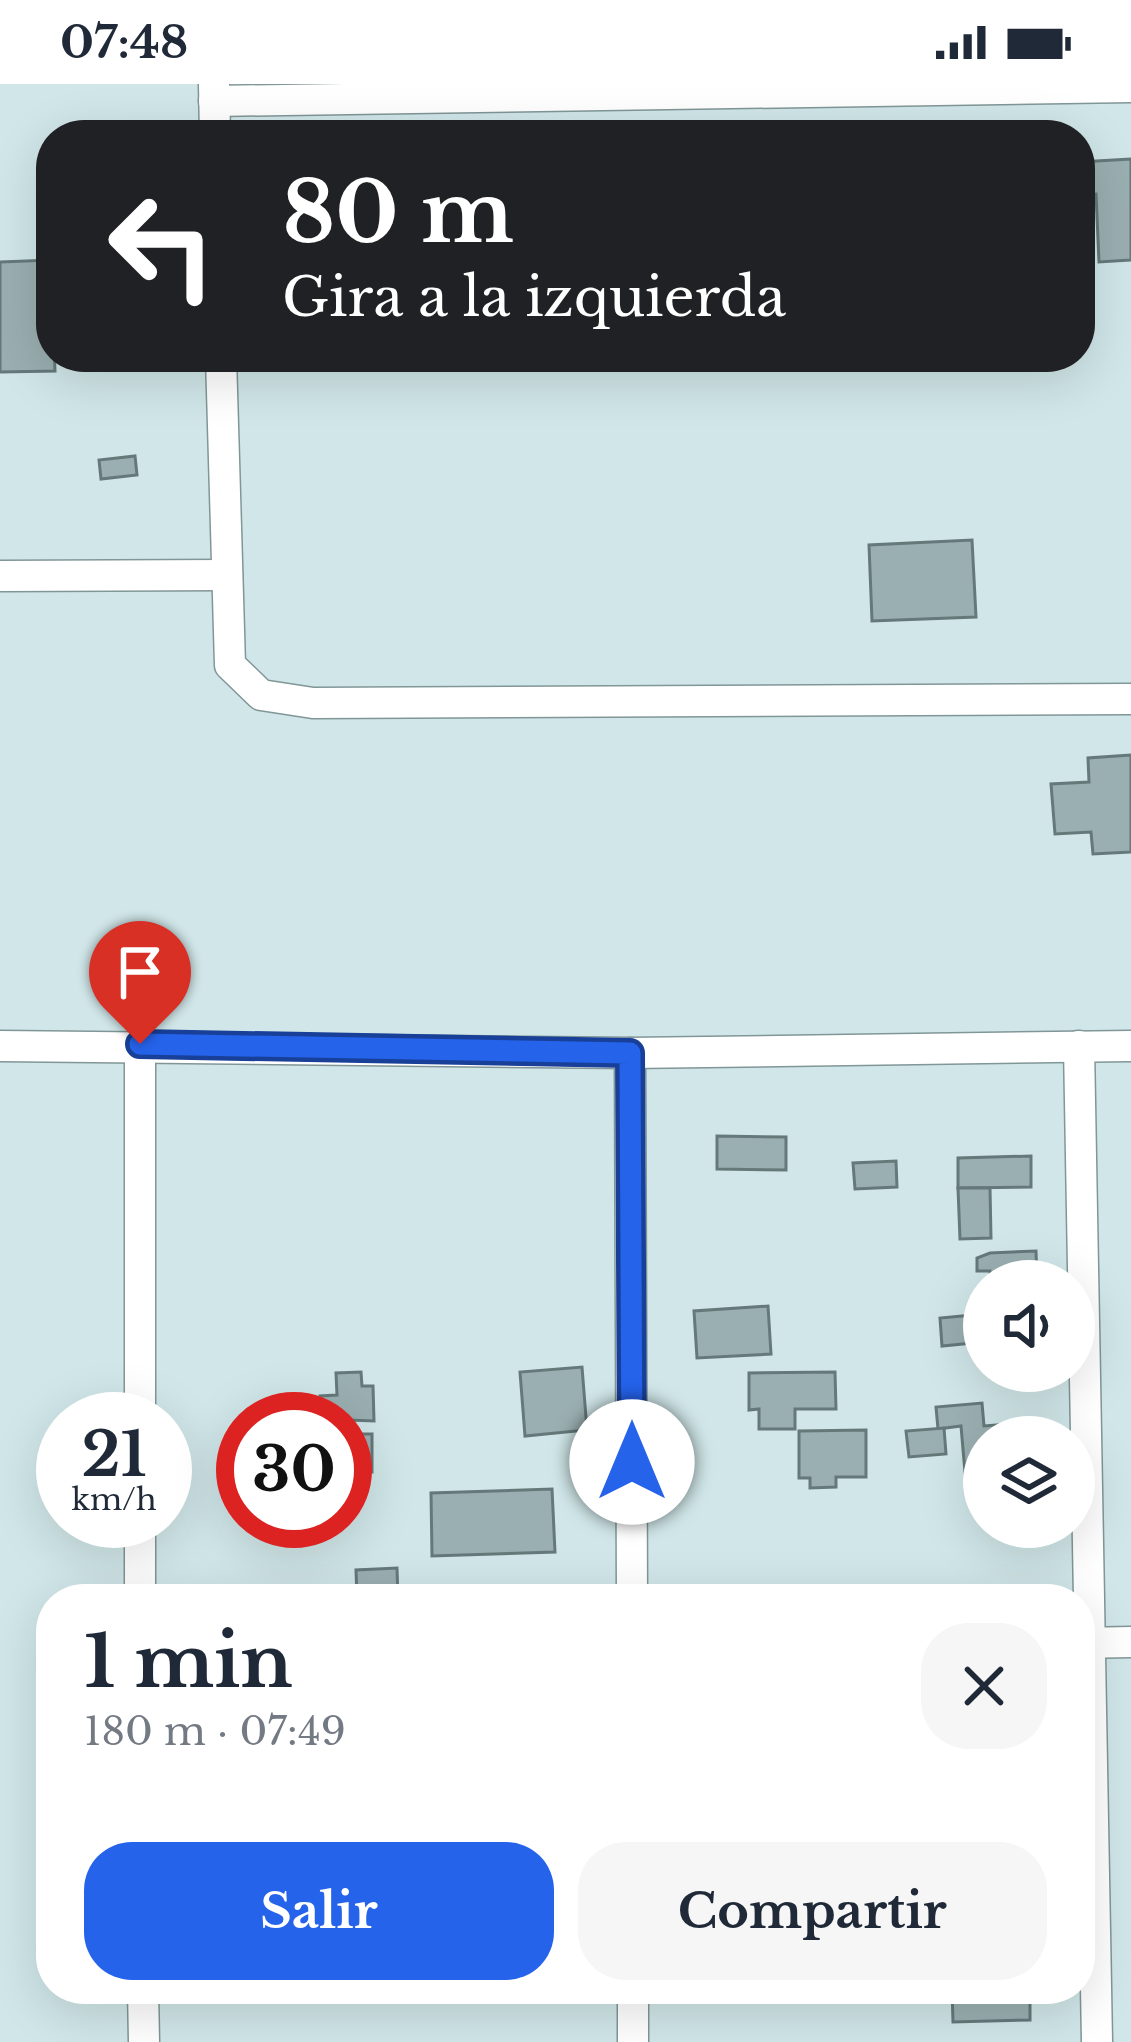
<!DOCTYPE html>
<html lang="es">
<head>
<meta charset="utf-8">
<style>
	body { margin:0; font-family:"Libre Baskerville",serif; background:#f6f6f7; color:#1f2937; height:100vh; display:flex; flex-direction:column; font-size:45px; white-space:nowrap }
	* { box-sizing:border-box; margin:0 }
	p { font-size:39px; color:#747a83 }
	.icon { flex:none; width:66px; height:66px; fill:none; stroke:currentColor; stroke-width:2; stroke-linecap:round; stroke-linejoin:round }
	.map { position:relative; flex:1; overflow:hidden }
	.side { position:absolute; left:36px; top:1500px; width:1059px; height:420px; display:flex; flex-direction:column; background:#fff; border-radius:48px; box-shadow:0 12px 48px #0002 }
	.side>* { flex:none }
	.top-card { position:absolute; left:36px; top:36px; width:1059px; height:252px; border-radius:48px; box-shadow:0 12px 48px #0002; background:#202124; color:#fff; overflow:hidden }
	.tools { position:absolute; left:963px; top:1176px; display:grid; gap:24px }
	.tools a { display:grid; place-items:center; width:132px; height:132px; border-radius:50%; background:#fff; box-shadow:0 12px 48px #0002; font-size:60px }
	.speed { position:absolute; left:36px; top:1308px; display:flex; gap:24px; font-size:60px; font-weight:700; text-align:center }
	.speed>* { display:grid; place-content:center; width:156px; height:156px; border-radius:50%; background:#fff; box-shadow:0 12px 48px #0002; line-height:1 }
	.speed small { font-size:30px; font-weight:400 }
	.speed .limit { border:18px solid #d22; background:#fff; color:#111 }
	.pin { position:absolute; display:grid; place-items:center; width:102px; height:102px; color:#fff; margin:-123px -51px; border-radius:50% 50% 50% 0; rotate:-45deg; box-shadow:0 0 12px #0007 }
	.pin .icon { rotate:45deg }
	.me { position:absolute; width:132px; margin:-66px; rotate:0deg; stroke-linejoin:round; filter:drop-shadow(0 0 9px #0008) }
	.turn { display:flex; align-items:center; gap:42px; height:252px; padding:0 48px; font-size:54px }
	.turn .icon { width:156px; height:156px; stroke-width:2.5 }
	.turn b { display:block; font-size:84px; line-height:102px }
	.round { display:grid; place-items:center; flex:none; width:126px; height:126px; border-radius:48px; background:#f6f6f7 }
	.overview { display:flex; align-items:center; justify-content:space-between; height:204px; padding:0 48px }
	h1 { font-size:72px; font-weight:800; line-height:90px }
	.button { display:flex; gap:24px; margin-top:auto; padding:24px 48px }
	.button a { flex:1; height:138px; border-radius:48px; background:#2563eb; color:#fff; font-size:48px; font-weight:800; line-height:138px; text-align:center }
	.button a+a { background:#f6f6f7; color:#1f2937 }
	.status { display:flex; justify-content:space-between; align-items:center; height:84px; padding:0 60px; background:#fff; direction:ltr }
	.status svg { height:33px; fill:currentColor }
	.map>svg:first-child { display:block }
	.building { fill:#9aafb1; stroke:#65797a; stroke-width:3 }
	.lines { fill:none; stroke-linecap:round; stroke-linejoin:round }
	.minor-casing { stroke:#819697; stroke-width:33 }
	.minor { stroke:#fff; stroke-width:30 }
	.route-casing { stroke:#184099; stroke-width:30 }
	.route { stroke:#2563eb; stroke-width:21 }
</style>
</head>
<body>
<div class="status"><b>07:48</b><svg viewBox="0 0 49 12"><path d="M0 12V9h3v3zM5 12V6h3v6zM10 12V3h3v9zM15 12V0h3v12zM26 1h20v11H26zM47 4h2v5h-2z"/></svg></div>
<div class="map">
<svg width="1131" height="1958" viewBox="0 0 1131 1958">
	<rect width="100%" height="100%" fill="#d0e6e8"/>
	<g class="building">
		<path d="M1131,75V176L1099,178L1096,110L1080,111V78Z"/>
		<path d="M51,176L55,287L0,288V178Z"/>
		<path d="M95,273H154V284L96,285Z"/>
		<path d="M135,372L137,391L101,395L99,376Z"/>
		<path d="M972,456L976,533L872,537L869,461Z"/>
		<path d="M1131,671V768L1093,770L1091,748L1055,750L1051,700L1089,698L1088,674Z"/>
		<path d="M717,1052L786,1053V1086L717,1085Z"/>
		<path d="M1031,1072V1103L958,1104V1074Z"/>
		<path d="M896,1077L897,1103L855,1105L853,1079Z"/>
		<path d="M958,1104H990L991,1154L960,1155Z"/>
		<path d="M1036,1167L1037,1197H991L990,1187H977V1174L990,1169Z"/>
		<path d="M768,1222L771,1270L697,1274L694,1227Z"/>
		<path d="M984,1230V1258L942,1262L940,1234Z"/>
		<path d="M582,1283L587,1346L525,1352L520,1288Z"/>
		<path d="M361,1288L362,1302H373L374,1337L321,1335L320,1312L337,1311L336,1289Z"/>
		<path d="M835,1288L836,1325H795V1345H759V1325L749,1326V1289Z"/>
		<path d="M982,1319L984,1342L1048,1337L1049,1353H984V1398L966,1400L961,1342L938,1345L936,1323Z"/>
		<path d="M944,1344L946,1370L909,1373L906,1347Z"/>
		<path d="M866,1346V1393H836V1403L810,1404V1394H799V1347Z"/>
		<path d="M345,1350H372V1388L345,1389Z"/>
		<path d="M552,1405L555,1468L432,1472L431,1409Z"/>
		<path d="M397,1484L398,1515H357L356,1486Z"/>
		<path d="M952,1905H1030V1936L953,1938Z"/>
	</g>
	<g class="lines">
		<defs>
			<g id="minor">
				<path d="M214,0L215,51"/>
				<path d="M214,17L1131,3"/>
				<path d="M221,273L230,581L261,611L313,619L1131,615"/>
				<path d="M0,492L227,491"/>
				<path d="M0,962L630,969L1131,962"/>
				<path d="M1079,962L1097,1958"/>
				<path d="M630,969L632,1515"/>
				<path d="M140,1335V960"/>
				<path d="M140,1515V1437"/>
				<path d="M1080,1559L1131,1558"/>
				<path d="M143,1905L144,1958"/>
				<path d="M633,1905V1958"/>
			</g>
		</defs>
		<use href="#minor" class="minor-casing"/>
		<use href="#minor" class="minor"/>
	</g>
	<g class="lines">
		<defs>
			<path id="route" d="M140,960L630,969L632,1378"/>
		</defs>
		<use href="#route" class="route-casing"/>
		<use href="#route" class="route"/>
	</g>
</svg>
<div class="tools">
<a><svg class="icon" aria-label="sound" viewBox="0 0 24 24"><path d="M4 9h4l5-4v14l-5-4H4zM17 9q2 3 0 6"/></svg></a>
<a><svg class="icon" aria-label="layers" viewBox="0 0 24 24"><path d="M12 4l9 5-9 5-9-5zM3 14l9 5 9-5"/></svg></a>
</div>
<div class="speed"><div>21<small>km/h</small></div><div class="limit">30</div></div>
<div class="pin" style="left:140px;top:960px;background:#d93025"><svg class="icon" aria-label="arrive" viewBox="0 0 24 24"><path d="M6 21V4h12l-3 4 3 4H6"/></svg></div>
<svg class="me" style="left:632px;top:1378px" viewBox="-20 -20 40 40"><circle r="19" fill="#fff"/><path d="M0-13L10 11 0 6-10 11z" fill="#2563eb"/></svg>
<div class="top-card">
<div class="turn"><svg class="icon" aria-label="left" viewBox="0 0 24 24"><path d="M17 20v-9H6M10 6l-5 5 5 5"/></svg><div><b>80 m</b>Gira a la izquierda</div></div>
</div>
<section class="side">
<div class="overview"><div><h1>1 min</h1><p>180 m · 07:49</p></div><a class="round"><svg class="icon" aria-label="close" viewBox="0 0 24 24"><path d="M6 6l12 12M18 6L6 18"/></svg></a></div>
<div class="button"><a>Salir</a><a>Compartir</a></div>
</section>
</div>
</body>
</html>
